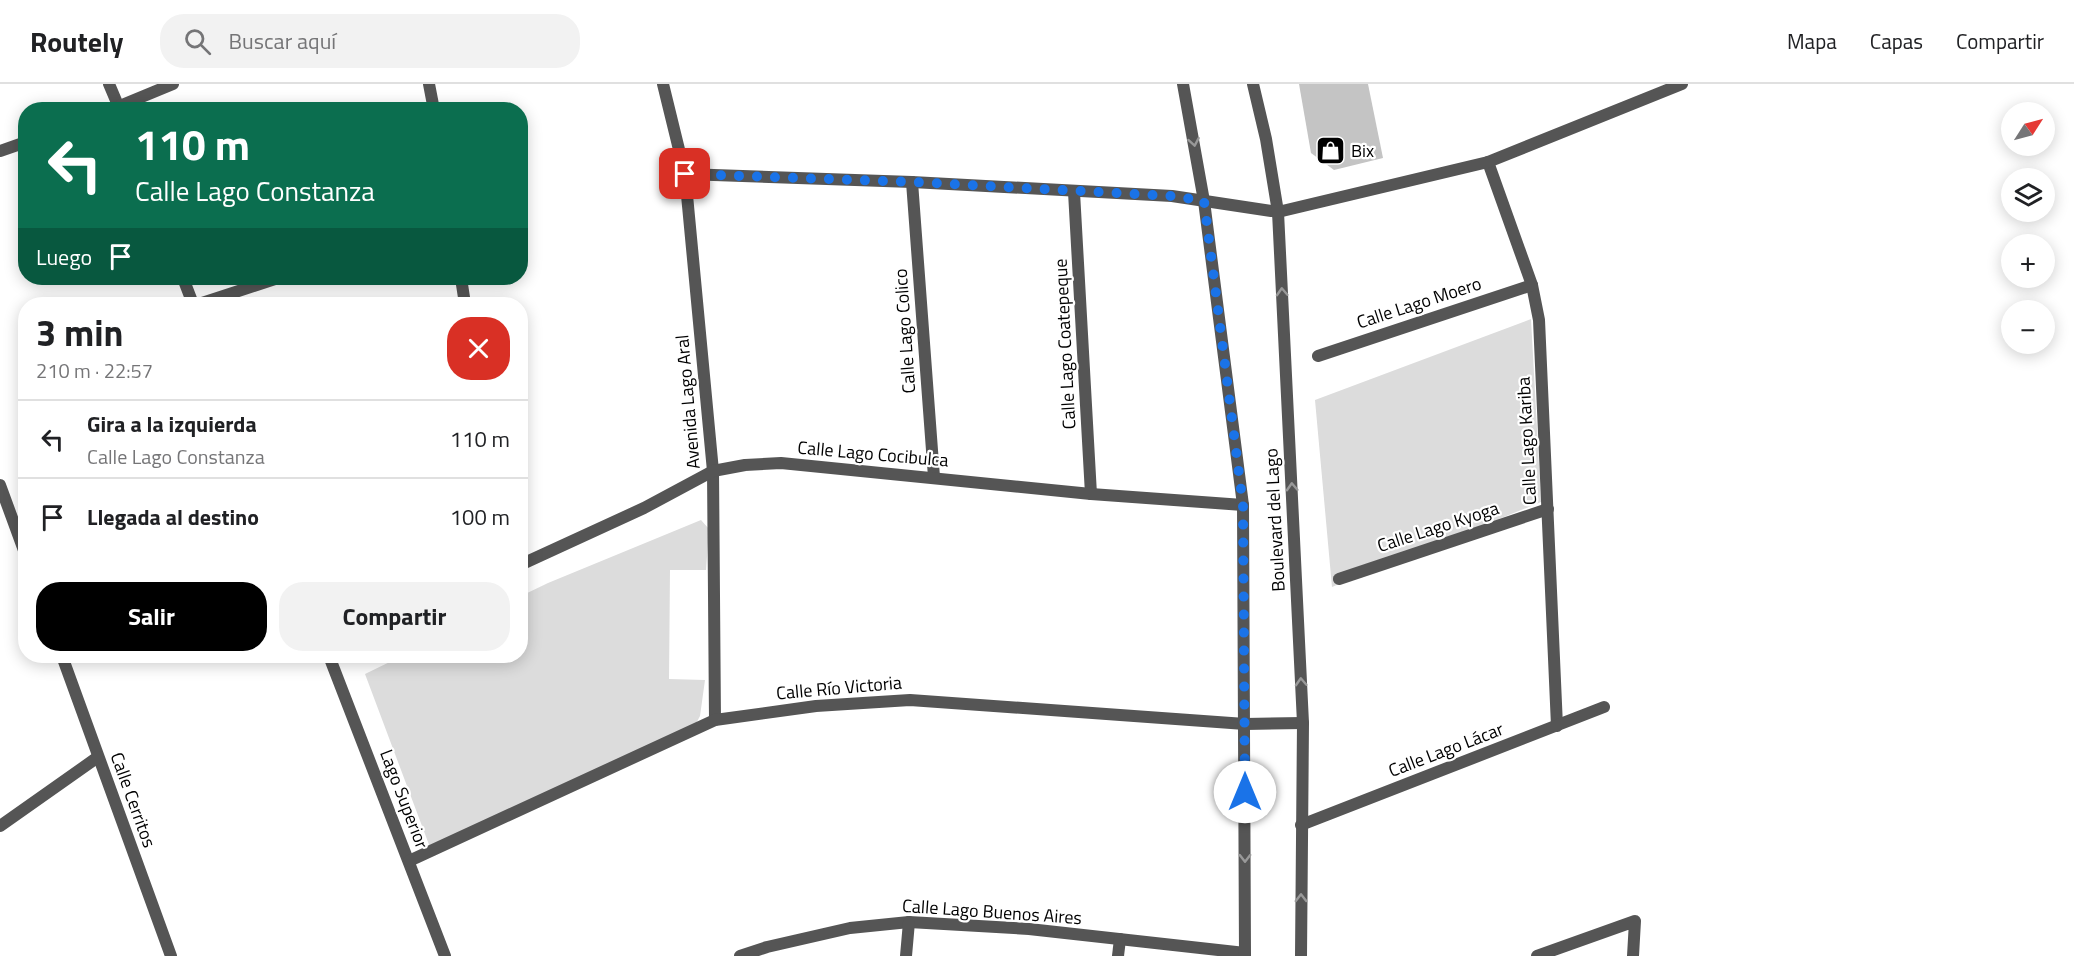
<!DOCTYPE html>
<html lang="es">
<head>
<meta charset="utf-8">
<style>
	body { margin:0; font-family:"Titillium Web",sans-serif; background:#f2f2f2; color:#202124; height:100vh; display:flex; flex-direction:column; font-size:22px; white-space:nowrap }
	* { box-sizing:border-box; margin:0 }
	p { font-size:20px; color:#757577 }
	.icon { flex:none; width:33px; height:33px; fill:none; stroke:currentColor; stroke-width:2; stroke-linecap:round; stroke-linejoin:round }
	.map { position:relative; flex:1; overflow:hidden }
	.sheet { position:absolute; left:18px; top:213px; width:510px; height:366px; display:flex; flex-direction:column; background:#fff; border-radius:24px; box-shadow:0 3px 15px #0003 }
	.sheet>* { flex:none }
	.banner { position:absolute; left:18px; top:18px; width:510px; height:183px; border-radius:24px; box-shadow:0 3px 15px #0003; background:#0b6e4f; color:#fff; overflow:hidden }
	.needle { width:39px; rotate:54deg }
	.controls { position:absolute; left:2001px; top:18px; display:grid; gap:12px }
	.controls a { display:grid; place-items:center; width:54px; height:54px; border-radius:50%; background:#fff; box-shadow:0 3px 15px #0003; font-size:30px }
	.pin { position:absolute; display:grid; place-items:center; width:51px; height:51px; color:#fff; margin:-26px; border-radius:12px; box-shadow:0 3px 9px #0006 }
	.me { position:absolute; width:66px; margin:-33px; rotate:0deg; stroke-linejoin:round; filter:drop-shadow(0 0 4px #0008) }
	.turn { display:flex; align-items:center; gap:21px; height:126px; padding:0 18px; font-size:27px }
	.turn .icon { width:78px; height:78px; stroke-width:2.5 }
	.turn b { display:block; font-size:42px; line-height:51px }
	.then { display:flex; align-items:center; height:57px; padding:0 18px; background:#0003; gap:12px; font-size:22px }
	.round { display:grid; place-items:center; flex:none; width:63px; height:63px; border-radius:24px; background:#f2f2f2 }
	.headline { display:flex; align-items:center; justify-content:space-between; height:102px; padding:0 18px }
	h1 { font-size:36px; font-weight:700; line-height:45px }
	.action { display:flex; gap:12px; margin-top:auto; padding:12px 18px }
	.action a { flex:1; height:69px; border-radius:24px; background:#000; color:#fff; font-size:24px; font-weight:700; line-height:69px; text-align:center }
	.action a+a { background:#f2f2f2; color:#202124 }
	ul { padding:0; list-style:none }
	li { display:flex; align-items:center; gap:18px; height:78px; padding:0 18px; border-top:2px solid #e0e0e0 }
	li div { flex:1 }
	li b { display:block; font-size:22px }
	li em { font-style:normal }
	header { display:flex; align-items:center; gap:36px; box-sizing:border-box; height:84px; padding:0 30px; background:#fff; border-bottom:2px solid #e0e0e0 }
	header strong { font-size:28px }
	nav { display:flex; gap:33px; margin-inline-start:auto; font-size:21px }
	.search { width:420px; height:54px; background:#f2f2f2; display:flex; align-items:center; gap:15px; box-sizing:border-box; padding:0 21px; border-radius:24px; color:#757577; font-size:22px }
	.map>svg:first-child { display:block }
	.green { fill:#dcdcdc }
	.building { fill:#c4c4c4 }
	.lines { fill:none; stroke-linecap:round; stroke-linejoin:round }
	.minor { stroke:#555; stroke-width:12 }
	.tertiary { stroke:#555; stroke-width:12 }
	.oneway { stroke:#999 }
	.route { stroke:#1a73e8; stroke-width:10; stroke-dasharray:0 18 }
	.labels { text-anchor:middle; stroke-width:4.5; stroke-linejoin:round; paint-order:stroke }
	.poi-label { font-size:18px; fill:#000; stroke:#fff; text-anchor:start }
	.street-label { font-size:18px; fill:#000; stroke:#fff }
</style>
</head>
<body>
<header>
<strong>Routely</strong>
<div class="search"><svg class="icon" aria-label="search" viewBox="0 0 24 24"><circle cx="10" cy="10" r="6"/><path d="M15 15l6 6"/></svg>Buscar aquí</div>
<nav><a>Mapa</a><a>Capas</a><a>Compartir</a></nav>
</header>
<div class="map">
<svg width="2074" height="872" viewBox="0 0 2074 872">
	<rect width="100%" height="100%" fill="#fff"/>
	<g class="green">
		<path d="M1531,235L1541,418L1332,503L1315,316Z"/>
		<path d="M701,436L709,445L706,486H670L669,595L705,596L700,632L691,649L431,766L365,590L402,572H520L521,512L548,499Z"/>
	</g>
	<path class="building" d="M1299,0H1368L1383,74L1334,86L1311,69Z"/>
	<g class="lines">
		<g class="minor">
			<path d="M109,0L120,26"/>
			<path d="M429,0L434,26"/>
			<path d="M663,0L685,90L713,387L715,636"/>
			<path d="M110,26L173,0"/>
			<path d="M0,67L26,58"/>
			<path d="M1488,78L1532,201L1539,236L1557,642"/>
			<path d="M685,90L912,98L1172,112L1278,128L1488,78L1682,0"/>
			<path d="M912,98L934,393"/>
			<path d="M1074,108L1091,410"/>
			<path d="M183,194L193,220"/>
			<path d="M461,194L465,220"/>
			<path d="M199,220L278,194"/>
			<path d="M1318,272L1532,201"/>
			<path d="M0,401L26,472"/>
			<path d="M520,481L644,424L713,387L745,381L781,379L1091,410L1243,421"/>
			<path d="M1339,495L1548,425"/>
			<path d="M62,572L171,872"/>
			<path d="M329,572L445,872"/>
			<path d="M1301,741L1604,623"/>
			<path d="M0,742L98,673"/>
			<path d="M409,777L715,636L816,622L910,616L1245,640L1303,639"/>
			<path d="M740,872L767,863L850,844L909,838L1029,845L1245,869"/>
			<path d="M906,872L909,838"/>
			<path d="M1118,872L1120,855"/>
			<path d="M1537,872L1635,837L1633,872"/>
		</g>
		<g class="tertiary">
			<path d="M1183,0L1204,117L1243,421L1245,872"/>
			<path d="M1253,0L1266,55L1278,128L1303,639L1301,872"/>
		</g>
	</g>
	<defs><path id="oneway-chevron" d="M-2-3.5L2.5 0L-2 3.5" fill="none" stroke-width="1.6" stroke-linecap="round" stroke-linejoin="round" transform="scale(1.5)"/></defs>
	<g class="oneway">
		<use href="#oneway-chevron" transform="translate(1194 58) rotate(80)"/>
		<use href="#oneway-chevron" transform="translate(1282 208) rotate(-93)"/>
		<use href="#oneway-chevron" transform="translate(1292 403) rotate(-93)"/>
		<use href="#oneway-chevron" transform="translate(1301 598) rotate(-93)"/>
		<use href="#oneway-chevron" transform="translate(1245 774) rotate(90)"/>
		<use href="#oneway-chevron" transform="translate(1301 814) rotate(-90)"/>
	</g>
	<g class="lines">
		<path class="route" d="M685,90L912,98L1172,112L1204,117L1243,421L1245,708"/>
	</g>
	<defs>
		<symbol id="shop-square" viewBox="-11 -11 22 22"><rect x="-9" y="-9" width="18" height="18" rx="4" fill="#000" stroke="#fff"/><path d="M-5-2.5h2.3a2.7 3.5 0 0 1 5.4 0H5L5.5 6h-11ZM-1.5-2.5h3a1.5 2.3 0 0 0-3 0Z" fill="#fff"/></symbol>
	</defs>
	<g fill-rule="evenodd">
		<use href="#shop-square" x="1314" y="50" width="33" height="33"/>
	</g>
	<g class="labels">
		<g class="poi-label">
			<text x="1351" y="73">Bix</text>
		</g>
		<g class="street-label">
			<text transform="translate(1419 219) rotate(-18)" y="6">Calle Lago Moero</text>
			<text transform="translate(905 247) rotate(-94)" y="6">Calle Lago Colico</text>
			<text transform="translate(1065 260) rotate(-93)" y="6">Calle Lago Coatepeque</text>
			<text transform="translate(688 318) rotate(-95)" y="6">Avenida Lago Aral</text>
			<text transform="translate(1527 357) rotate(-93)" y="6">Calle Lago Kariba</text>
			<text transform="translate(873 370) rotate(5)" y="6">Calle Lago Cocibulca</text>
			<text transform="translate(1275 436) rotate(-93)" y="6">Boulevard del Lago</text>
			<text transform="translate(1438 443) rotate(-18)" y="6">Calle Lago Kyoga</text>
			<text transform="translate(839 604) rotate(-5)" y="6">Calle Río Victoria</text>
			<text transform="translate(1446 666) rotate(-21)" y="6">Calle Lago Lácar</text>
			<text transform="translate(404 715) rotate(69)" y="6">Lago Superior</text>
			<text transform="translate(133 716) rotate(70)" y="6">Calle Cerritos</text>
			<text transform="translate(992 828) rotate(4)" y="6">Calle Lago Buenos Aires</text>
		</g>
	</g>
</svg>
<div class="controls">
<a><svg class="needle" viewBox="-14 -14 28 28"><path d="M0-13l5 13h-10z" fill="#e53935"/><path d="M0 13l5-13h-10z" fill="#757577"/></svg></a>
<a><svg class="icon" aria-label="layers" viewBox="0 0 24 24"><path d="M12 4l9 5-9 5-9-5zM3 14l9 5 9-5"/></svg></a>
<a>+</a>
<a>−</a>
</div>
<div class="pin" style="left:685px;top:90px;background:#d93025"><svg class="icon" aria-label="arrive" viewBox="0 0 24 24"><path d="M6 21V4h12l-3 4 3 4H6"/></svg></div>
<svg class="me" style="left:1245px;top:708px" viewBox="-20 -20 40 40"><circle r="19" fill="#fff"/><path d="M0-13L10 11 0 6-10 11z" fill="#1a73e8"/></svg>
<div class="banner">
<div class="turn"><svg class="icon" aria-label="left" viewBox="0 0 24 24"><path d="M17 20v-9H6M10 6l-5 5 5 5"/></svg><div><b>110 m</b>Calle Lago Constanza</div></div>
<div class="then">Luego<svg class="icon" aria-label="arrive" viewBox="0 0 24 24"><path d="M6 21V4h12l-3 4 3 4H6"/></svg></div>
</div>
<section class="sheet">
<div class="headline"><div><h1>3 min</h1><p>210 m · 22:57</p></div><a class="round" style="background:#d93025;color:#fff"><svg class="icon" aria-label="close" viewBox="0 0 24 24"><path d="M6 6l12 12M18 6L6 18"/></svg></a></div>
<ul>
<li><svg class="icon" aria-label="left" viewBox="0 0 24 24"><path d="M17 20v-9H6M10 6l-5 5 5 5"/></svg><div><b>Gira a la izquierda</b><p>Calle Lago Constanza</p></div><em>110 m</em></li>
<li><svg class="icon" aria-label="arrive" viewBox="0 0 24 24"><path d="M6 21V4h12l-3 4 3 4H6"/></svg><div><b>Llegada al destino</b></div><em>100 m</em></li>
</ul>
<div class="action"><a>Salir</a><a>Compartir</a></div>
</section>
</div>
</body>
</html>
